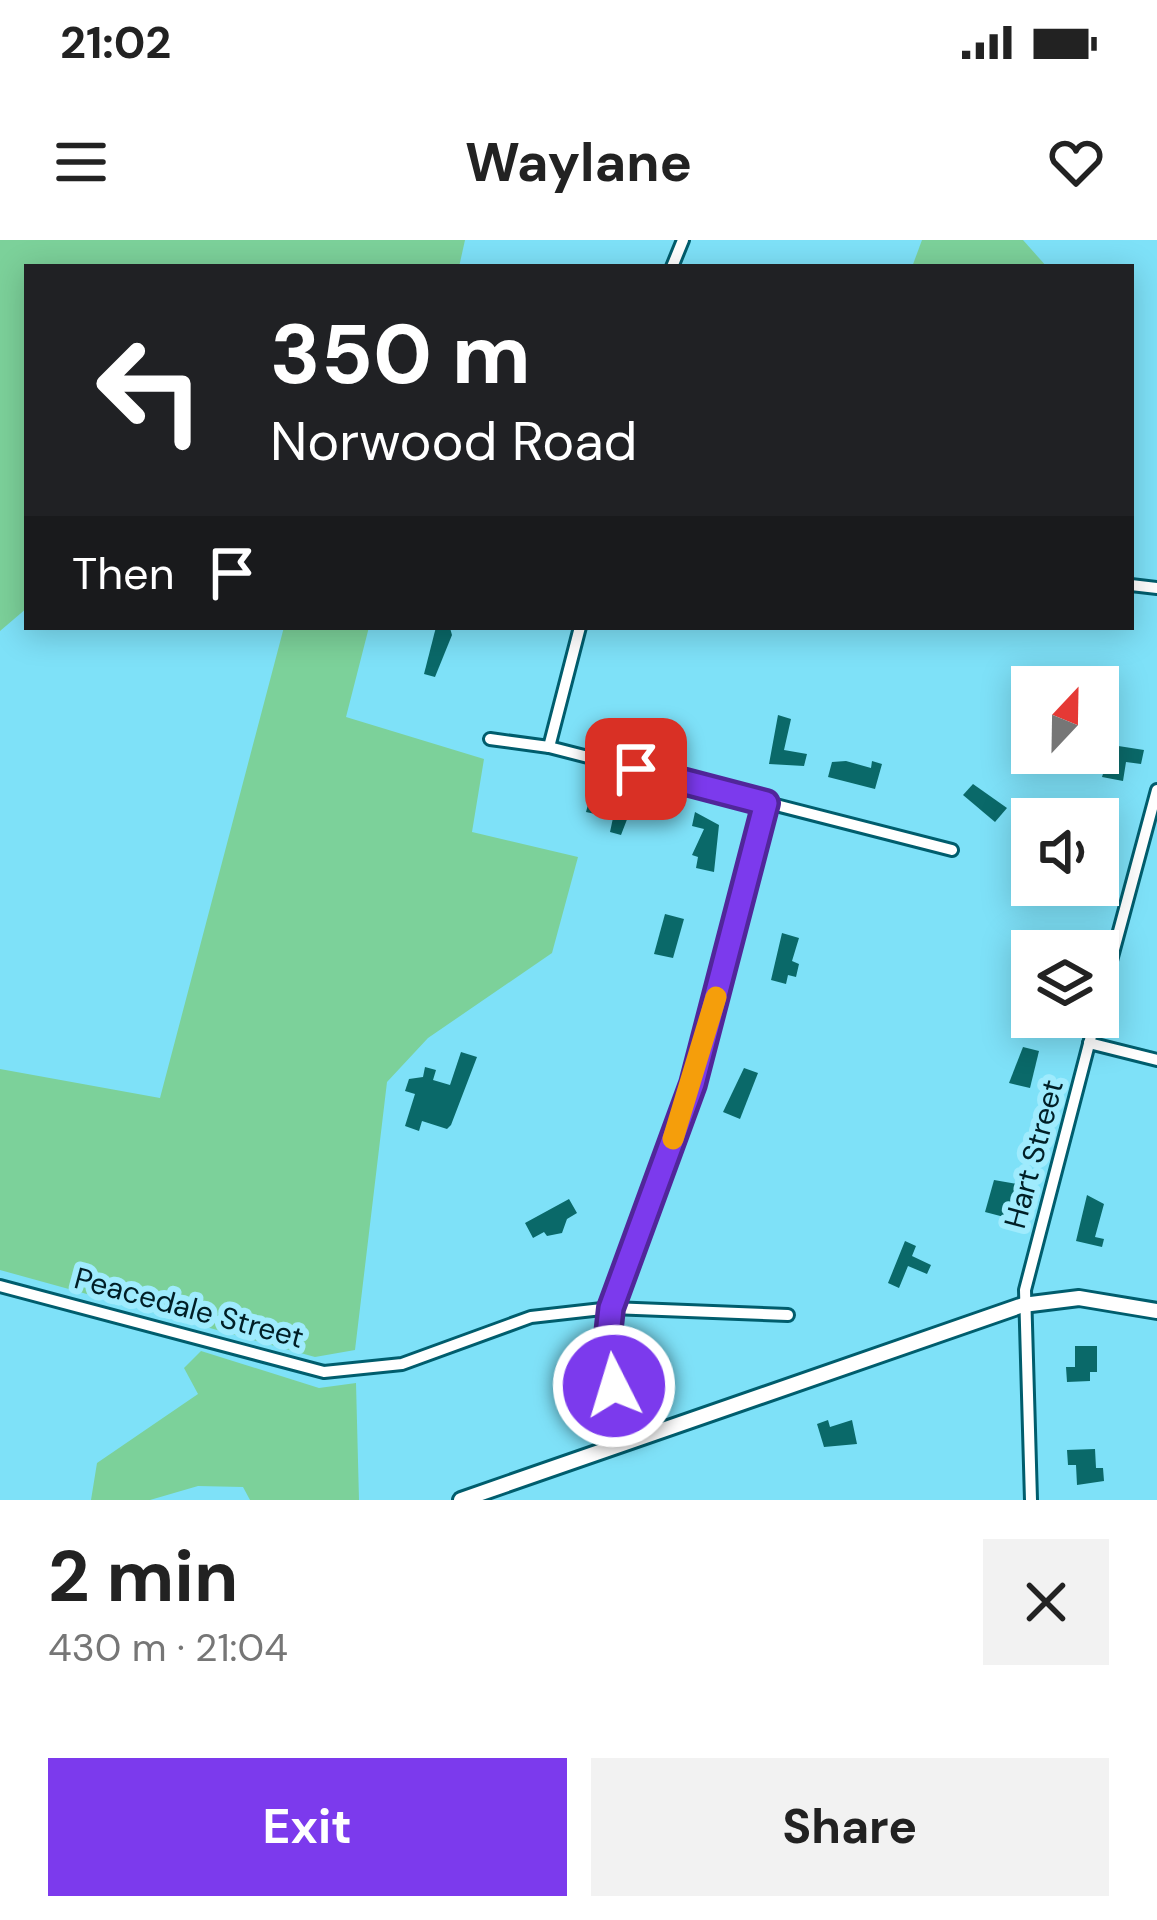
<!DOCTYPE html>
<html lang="en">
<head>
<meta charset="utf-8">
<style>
	body { margin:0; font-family:"DM Sans",sans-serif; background:#f2f2f2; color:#222; height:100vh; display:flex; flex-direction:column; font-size:45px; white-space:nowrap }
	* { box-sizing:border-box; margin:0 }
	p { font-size:39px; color:#767676 }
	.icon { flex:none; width:66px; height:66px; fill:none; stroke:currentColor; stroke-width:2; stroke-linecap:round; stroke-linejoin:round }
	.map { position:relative; height:1260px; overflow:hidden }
	.drawer { display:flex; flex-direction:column; background:#fff; flex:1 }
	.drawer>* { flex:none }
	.top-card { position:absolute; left:24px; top:24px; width:1110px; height:366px; border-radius:0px; box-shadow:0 6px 30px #0003; background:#202124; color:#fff; overflow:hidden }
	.needle { width:78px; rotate:22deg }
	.controls { position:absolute; left:1011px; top:426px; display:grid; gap:24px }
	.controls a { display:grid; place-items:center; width:108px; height:108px; border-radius:0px; background:#fff; box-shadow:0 6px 30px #0003; font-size:60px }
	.pin { position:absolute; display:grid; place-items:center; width:102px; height:102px; color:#fff; margin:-51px; border-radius:24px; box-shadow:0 6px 18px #0006 }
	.me { position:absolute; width:132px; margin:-66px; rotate:355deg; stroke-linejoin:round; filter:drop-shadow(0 0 9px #0008) }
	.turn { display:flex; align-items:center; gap:42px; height:252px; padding:0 48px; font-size:54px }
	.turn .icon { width:156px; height:156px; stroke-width:2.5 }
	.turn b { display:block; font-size:84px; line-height:102px }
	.then { display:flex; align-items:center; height:114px; padding:0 48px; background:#0003; gap:24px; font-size:45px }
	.round { display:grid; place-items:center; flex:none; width:126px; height:126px; border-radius:0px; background:#f2f2f2 }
	.summary { display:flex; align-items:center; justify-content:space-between; height:204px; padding:0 48px }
	h1 { font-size:72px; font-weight:700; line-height:90px }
	.button { display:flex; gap:24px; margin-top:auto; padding:24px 48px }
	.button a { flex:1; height:138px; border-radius:0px; background:#7c3aed; color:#fff; font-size:48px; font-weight:700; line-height:138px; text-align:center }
	.button a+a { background:#f2f2f2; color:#222 }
	.status { display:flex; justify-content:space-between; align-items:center; height:84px; padding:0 60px; background:#fff; direction:ltr }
	.status svg { height:33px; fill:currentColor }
	header { display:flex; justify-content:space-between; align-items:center; height:156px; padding:0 48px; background:#fff; font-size:54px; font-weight:700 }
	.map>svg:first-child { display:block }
	.green { fill:#7cd19a }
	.building { fill:#0a6969 }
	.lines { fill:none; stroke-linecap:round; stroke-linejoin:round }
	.street-casing { stroke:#005d6d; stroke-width:16 }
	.secondary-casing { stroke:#005d6d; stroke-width:20 }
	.street { stroke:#fff; stroke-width:10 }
	.secondary { stroke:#fff; stroke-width:14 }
	.route-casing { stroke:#51269a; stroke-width:30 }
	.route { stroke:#7c3aed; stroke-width:21 }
	.slow { stroke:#f59e0b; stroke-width:21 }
	.labels { text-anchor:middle; stroke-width:12; stroke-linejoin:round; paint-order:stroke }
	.street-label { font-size:30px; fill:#001f26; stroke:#9febfd }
</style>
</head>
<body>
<div class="status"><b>21:02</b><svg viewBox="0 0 49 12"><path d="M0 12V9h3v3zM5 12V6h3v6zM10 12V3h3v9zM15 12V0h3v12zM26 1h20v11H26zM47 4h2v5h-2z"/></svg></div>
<header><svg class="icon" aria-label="menu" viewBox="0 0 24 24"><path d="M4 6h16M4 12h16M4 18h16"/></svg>Waylane<svg class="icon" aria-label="heart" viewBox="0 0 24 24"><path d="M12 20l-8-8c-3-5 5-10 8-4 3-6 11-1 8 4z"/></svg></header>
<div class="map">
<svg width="1157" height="1260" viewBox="0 0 1157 1260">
	<rect width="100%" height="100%" fill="#7ee1f8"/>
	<g class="green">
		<path d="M0,0H465L459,27H27V368L0,391Z"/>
		<path d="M922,0H1023L1047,27H912Z"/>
		<path d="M284,387H369L346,477L484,519L472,592L578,617L552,713L428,798L387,842L355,1110L315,1117L0,1030V829L160,858Z"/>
		<path d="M201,1111L319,1148L356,1143L359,1260H250L243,1247L198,1246L150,1260H91L97,1223L198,1154L184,1128Z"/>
	</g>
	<g class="building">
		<path d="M436,387L450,388L452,395L435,437L424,434Z"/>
		<path d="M778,475L791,479L784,510L807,514L804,526L769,524Z"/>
		<path d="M1112,505L1144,510L1141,524L1126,522L1123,541L1102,537Z"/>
		<path d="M846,521L871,528L872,521L882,524L875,549L828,537L832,522Z"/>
		<path d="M973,544L1007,568L995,582L963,555Z"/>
		<path d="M590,557L621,561L620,566L631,569L621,595L610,592L613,578L586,572Z"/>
		<path d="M695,572L719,585L714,632L696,628L698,617L692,615L704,589L692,586Z"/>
		<path d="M665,674L684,679L673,718L654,714Z"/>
		<path d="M782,693L799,698L792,721L799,724L796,737L788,735L786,744L771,740Z"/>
		<path d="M1023,807L1039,811L1030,848L1009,843Z"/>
		<path d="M461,812L477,817L451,885L447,889L422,881L419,891L405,886L415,854L405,851L409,839L423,837L425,827L436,830L433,840L450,845Z"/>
		<path d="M744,828L758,833L740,879L723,872Z"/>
		<path d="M994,940L1017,944L1008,978L985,972Z"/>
		<path d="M1087,955L1104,964L1095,997L1104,999L1102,1007L1076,1001Z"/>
		<path d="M569,959L577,973L567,979L562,993L547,996L544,992L533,998L525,983Z"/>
		<path d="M905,1001L916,1006L912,1016L931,1025L927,1034L908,1026L899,1048L888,1043Z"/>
		<path d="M1075,1106H1097V1132H1090V1141L1067,1142L1066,1127H1075Z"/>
		<path d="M828,1180L830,1187L852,1180L857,1204L824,1207L817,1184Z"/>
		<path d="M1095,1209L1096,1228H1103L1104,1241L1077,1245L1076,1225H1068L1067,1210Z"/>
	</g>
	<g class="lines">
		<defs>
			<g id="street">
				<path d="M672,27L683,0"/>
				<path d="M1131,345L1157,348"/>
				<path d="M490,499L549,507L952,610"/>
				<path d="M549,507L580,387"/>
				<path d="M1098,769L1157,550"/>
				<path d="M1089,803L1157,820"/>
				<path d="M0,1046L324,1132L402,1124L531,1077L611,1068L788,1075"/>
				<path d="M631,1200C617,1156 605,1115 611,1068L693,845L766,563"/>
				<path d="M1031,1260L1025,1050L1096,777"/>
			</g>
			<path id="secondary" d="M461,1260L1023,1065L1079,1058L1157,1071"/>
		</defs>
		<use href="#street" class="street-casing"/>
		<use href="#secondary" class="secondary-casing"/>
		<use href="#street" class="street"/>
		<use href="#secondary" class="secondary"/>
	</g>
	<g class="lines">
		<defs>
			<path id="route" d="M614,1146L608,1095L611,1068L693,844L766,563L636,529"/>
		</defs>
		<use href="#route" class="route-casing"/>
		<use href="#route" class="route"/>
		<path class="slow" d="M673,899L716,757"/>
	</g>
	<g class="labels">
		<g class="street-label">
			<text transform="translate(1034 914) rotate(-75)" y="10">Hart Street</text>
			<text transform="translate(189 1068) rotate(15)" y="10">Peacedale Street</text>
		</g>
	</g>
</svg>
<div class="controls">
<a><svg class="needle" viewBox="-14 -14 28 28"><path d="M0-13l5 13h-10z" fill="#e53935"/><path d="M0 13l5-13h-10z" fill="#767676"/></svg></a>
<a><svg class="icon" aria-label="sound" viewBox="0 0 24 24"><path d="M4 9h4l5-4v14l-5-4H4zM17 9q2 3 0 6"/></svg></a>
<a><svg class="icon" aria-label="layers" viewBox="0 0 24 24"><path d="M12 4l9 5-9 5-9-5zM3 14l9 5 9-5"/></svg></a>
</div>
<div class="pin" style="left:636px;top:529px;background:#d93025"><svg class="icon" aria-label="arrive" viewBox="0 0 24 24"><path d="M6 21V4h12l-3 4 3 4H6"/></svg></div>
<svg class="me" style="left:614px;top:1146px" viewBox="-20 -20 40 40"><circle r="17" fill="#7c3aed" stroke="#fff" stroke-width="3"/><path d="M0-11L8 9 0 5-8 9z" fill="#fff"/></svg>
<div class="top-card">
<div class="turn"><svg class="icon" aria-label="left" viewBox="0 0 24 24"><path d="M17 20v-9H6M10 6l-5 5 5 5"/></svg><div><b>350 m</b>Norwood Road</div></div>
<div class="then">Then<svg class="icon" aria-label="arrive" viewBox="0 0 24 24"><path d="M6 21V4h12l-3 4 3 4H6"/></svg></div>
</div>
</div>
<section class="drawer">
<div class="summary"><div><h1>2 min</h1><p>430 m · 21:04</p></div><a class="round"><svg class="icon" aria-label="close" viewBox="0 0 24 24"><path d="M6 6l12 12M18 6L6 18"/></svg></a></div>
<div class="button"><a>Exit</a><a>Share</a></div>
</section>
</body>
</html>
